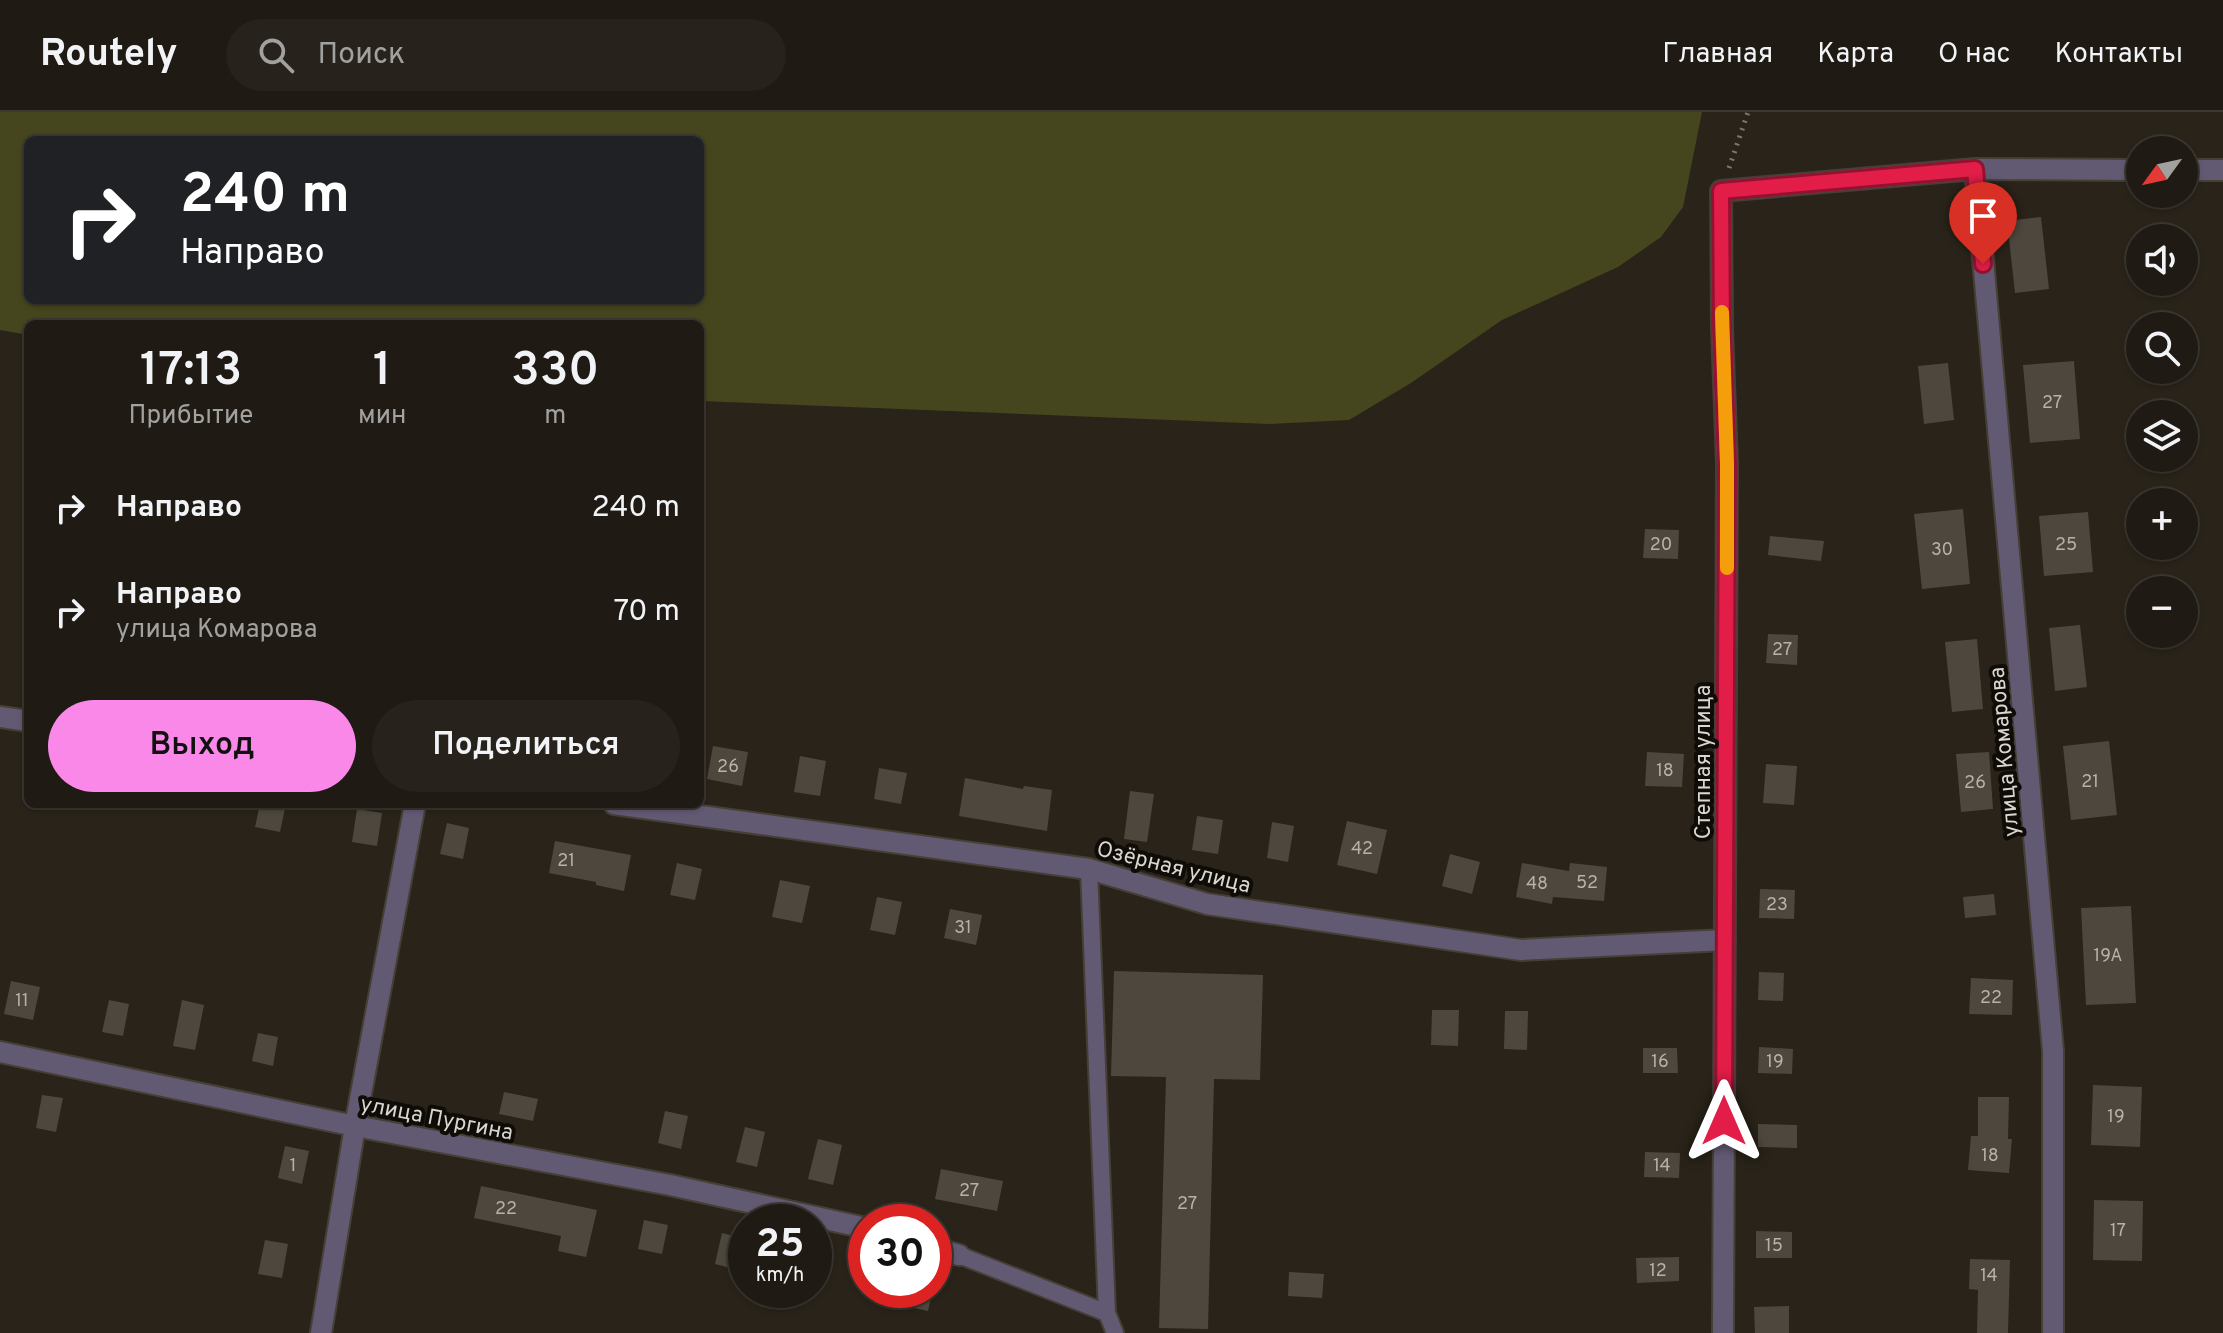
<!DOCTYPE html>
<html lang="ru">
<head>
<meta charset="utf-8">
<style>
	body { margin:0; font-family:Overpass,sans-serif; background:#27231c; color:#f1f3f6; height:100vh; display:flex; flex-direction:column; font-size:30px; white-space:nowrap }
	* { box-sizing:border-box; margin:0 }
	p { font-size:26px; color:#a1a1a0 }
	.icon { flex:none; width:44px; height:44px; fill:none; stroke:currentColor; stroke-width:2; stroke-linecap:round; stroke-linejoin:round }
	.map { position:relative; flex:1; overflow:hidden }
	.sheet { position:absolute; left:24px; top:208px; width:680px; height:488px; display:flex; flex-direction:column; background:#1f1a13; border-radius:12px; box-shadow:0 2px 6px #0004,0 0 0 2px #3c3833 }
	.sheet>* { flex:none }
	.banner { position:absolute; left:24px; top:24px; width:680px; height:168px; border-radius:12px; box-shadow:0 2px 6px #0004,0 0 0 2px #3c3833; background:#202124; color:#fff; overflow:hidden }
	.needle { width:52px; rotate:237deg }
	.buttons { position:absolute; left:2126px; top:24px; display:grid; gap:16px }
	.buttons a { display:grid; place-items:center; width:72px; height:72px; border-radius:50%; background:#1f1a13; box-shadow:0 2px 6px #0004,0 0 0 2px #3c3833; font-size:40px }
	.speed { position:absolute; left:728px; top:1092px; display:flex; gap:16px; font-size:40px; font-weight:700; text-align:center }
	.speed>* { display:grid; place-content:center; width:104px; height:104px; border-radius:50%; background:#1f1a13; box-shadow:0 2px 6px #0004,0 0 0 2px #3c3833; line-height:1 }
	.speed small { font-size:20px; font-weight:400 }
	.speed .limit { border:12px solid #d22; background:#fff; color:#111 }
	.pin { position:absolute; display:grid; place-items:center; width:68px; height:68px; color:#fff; margin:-82px -34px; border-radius:50% 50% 50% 0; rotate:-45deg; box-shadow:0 0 8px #0007 }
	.pin .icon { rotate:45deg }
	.me { position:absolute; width:88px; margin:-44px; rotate:0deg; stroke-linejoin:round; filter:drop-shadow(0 0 6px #0008) }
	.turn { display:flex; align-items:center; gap:28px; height:168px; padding:0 24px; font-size:36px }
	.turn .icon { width:104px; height:104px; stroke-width:2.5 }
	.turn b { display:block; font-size:56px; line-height:68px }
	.eta { display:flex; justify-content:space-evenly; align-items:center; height:136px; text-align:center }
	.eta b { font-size:48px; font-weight:600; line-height:56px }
	.cta { display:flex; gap:16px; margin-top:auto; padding:16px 24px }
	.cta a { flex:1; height:92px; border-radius:48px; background:#f988e9; color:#111; font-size:32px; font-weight:600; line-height:92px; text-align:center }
	.cta a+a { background:#27231c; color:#f1f3f6 }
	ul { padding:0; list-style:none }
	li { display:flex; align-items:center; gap:24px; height:104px; padding:0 24px }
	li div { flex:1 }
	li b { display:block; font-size:30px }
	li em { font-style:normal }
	header { display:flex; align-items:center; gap:48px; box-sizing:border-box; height:112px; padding:0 40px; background:#1f1a13; border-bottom:2px solid #3c3833 }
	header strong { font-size:38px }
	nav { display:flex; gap:44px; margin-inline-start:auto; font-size:28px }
	.search { width:560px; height:72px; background:#27231c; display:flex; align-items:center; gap:20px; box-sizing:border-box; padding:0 28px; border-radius:44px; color:#a1a1a0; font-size:30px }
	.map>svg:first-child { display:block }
	.green { fill:#45461d; fill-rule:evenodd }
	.building { fill:#4e473d }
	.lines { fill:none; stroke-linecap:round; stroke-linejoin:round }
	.lane-casing { stroke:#453f36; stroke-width:20 }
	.street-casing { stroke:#453f36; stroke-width:24 }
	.path { stroke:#7b766e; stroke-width:5; stroke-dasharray:2 6; stroke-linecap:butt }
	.lane { stroke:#625a73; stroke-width:16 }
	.street { stroke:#625a73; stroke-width:20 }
	.route-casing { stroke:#92132f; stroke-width:20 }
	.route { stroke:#e11d48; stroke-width:14 }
	.slow { stroke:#f59e0b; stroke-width:14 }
	.labels { text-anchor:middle; stroke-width:8; stroke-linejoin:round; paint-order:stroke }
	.number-label { font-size:18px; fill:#b6b2aa }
	.street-label { font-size:22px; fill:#d9d5cf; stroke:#0f0c08 }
</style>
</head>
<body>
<header>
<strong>Routely</strong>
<div class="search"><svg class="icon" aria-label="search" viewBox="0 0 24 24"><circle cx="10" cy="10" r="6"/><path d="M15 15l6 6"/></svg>Поиск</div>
<nav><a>Главная</a><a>Карта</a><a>О нас</a><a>Контакты</a></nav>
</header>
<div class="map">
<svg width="2223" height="1221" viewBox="0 0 2223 1221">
	<rect width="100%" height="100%" fill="#292319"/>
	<path class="green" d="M0,0H1702L1683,95L1661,125L1618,155L1502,208L1411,271L1349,308L1269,312L700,289V212H28V223L0,218ZM28,28H700V188H28Z"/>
	<g class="building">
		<path d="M2041,105L2049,177L2015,181L2007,109Z"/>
		<path d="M2074,249L2080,327L2030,331L2023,253Z"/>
		<path d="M1948,251L1954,308L1924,312L1918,254Z"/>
		<path d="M1963,397L1970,472L1922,477L1914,402Z"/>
		<path d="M2088,400L2093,460L2044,464L2039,404Z"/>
		<path d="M1645,417L1679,418L1678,447L1643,446Z"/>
		<path d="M1770,424L1824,429L1821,449L1768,443Z"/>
		<path d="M2080,513L2087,575L2055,579L2049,516Z"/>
		<path d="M1768,522L1798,523L1797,553L1766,551Z"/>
		<path d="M1977,527L1983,597L1952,600L1945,530Z"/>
		<path d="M2109,629L2117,703L2071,708L2063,634Z"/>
		<path d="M713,634L748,640L742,674L707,667Z"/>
		<path d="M1647,640L1684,642L1682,675L1645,674Z"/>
		<path d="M1989,640L1993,697L1961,700L1956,642Z"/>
		<path d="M800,644L826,649L820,684L794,680Z"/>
		<path d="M1766,652L1797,654L1794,693L1763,691Z"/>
		<path d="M879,656L907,661L901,692L874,687Z"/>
		<path d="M965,666L1023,677L1024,674L1052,678L1047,719L959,704Z"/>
		<path d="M1130,679L1154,682L1147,730L1124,727Z"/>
		<path d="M260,692H286L280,720L255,715Z"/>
		<path d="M357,697L382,701L377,734L352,730Z"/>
		<path d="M1197,704L1223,708L1218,742L1192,738Z"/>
		<path d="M1347,709L1387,718L1377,762L1337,753Z"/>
		<path d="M1272,710L1294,714L1288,750L1267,746Z"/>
		<path d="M447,711L469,716L463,747L440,742Z"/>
		<path d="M555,729L631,743L624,779L596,773V770L549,761Z"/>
		<path d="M1450,742L1480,750L1472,782L1442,774Z"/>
		<path d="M677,751L702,757L695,788L670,783Z"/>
		<path d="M1522,751L1569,759L1570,751L1607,755L1604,789L1553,785L1552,792L1516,785Z"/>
		<path d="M780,768L810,774L802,811L772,805Z"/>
		<path d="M1760,777L1795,778L1794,807L1759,806Z"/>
		<path d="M1994,782L1996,803L1965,806L1963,785Z"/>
		<path d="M877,785L902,790L895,823L870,818Z"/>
		<path d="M2131,794L2136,891L2086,893L2081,796Z"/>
		<path d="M950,797L982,803L976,833L944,826Z"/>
		<path d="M1114,859L1263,863L1260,968L1214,967L1208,1217L1159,1216L1166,965L1111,964Z"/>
		<path d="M1759,860L1784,861L1783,889L1758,888Z"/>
		<path d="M1971,866L2013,868L2012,903L1969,902Z"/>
		<path d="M11,869L40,875L33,908L4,902Z"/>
		<path d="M109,888L129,892L123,924L102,920Z"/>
		<path d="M182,888L204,893L195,938L173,934Z"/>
		<path d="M1432,898H1459L1458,934L1431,933Z"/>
		<path d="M1505,899H1528L1527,938L1504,937Z"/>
		<path d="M258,921L278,925L273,954L252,949Z"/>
		<path d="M1759,935L1793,937L1792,962L1758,961Z"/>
		<path d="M1643,936H1677L1678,961H1643Z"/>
		<path d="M2093,973L2142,975L2140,1035L2091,1033Z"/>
		<path d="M504,980L538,987L533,1009L499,1002Z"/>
		<path d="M42,983L63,986L56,1020L36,1016Z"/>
		<path d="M1978,985H2009L2008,1027H2012L2009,1061L1968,1058L1971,1024H1978Z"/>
		<path d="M665,999L688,1004L681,1037L658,1031Z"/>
		<path d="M1758,1012L1797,1013V1036L1758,1035Z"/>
		<path d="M745,1015L765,1020L757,1055L736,1050Z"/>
		<path d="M818,1027L842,1033L833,1073L808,1067Z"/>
		<path d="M285,1034L309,1039L302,1072L278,1066Z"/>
		<path d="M1645,1040L1680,1041L1679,1066L1644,1065Z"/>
		<path d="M941,1057L1003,1069L997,1099L935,1087Z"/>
		<path d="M481,1074L597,1098L586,1145L558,1139L561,1124L474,1106Z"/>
		<path d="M2094,1088L2143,1089L2142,1149L2093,1148Z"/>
		<path d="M644,1108L668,1113L662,1142L638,1137Z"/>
		<path d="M1756,1119L1792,1120V1146H1756Z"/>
		<path d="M722,1121L746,1127L739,1158L715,1152Z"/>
		<path d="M265,1128L288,1132L282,1166L258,1162Z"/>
		<path d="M1679,1145V1169L1637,1171L1636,1146Z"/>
		<path d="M1970,1147L2010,1148L2008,1221H1977L1978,1178L1969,1177Z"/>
		<path d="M1289,1160L1324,1162L1322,1186L1288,1184Z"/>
		<path d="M874,1178H933L928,1199L873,1187Z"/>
		<path d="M1789,1194V1221H1755L1754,1195Z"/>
	</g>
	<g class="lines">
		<defs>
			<g id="lane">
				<path d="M1089,757L1107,1201"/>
				<path d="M959,1143L1107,1201L1115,1221"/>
			</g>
			<g id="street">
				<path d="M1975,57L2053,939V1221"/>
				<path d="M2184,58H2223"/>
				<path d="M0,605L28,609"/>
				<path d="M614,692L1089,757L1207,792L1521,838L1725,828"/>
				<path d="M0,940L355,1014L670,1073L866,1116"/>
				<path d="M934,1136L959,1143"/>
				<path d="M321,1221L355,1014L415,692"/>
				<path d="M1723,1221L1727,352L1722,216L1721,79L1975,57L2140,58"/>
			</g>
		</defs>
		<use href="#lane" class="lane-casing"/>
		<use href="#street" class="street-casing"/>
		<path class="path" d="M1729,56L1748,0"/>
		<use href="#lane" class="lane"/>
		<use href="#street" class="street"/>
	</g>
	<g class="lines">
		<defs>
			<path id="route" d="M1724,1009L1727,352L1722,216L1721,79L1975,57L1983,152"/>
		</defs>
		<use href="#route" class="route-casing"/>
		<use href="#route" class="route"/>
		<path class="slow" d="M1722,200L1727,352V456"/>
	</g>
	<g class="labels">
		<g class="number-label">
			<text x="2052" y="296">27</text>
			<text x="1661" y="438">20</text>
			<text x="2066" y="438">25</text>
			<text x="1942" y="443">30</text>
			<text x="1782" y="543">27</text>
			<text x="728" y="660">26</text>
			<text x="1665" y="664">18</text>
			<text x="2090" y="675">21</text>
			<text x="1975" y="676">26</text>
			<text x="1362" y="742">42</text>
			<text x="566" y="754">21</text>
			<text x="1587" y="776">52</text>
			<text x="1537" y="777">48</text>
			<text x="1777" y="798">23</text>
			<text x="963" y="821">31</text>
			<text x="2108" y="849">19А</text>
			<text x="1991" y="891">22</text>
			<text x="22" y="894">11</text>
			<text x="1660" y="955">16</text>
			<text x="1775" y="955">19</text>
			<text x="2116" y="1010">19</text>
			<text x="1990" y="1049">18</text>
			<text x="293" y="1059">1</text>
			<text x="1662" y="1059">14</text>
			<text x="969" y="1084">27</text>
			<text x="1187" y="1097">27</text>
			<text x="506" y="1102">22</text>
			<text x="2118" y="1124">17</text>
			<text x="1774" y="1139">15</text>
			<text x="1658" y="1164">12</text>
			<text x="1989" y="1169">14</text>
		</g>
		<g class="street-label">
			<text transform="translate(2003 640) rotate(-95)" y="8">улица Комарова</text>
			<text transform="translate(1702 650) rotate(-90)" y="8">Степная улица</text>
			<text transform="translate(1174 754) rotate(14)" y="8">Озёрная улица</text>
			<text transform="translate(437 1005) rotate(11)" y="8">улица Пургина</text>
		</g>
	</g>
</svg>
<div class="buttons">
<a><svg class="needle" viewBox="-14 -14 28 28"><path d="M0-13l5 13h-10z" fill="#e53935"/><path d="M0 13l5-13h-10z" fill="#a1a1a0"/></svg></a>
<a><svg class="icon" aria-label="sound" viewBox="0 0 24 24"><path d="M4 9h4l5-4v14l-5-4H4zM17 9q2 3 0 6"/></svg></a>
<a><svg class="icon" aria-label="search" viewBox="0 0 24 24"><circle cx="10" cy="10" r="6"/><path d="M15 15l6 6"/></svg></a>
<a><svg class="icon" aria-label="layers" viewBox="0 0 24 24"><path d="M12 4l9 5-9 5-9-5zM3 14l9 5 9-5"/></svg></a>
<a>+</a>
<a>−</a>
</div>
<div class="speed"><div>25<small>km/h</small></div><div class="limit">30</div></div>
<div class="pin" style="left:1983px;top:152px;background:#d93025"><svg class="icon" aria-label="arrive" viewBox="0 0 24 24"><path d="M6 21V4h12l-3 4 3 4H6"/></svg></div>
<svg class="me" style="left:1724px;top:1009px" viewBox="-20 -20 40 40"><path d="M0-17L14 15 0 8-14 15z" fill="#e11d48" stroke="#fff" stroke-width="4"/></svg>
<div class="banner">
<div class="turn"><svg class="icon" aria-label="right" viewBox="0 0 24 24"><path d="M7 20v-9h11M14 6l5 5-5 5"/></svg><div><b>240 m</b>Направо</div></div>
</div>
<section class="sheet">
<div class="eta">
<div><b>17:13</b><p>Прибытие</p></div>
<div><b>1</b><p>мин</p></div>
<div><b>330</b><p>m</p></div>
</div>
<ul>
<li><svg class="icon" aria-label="right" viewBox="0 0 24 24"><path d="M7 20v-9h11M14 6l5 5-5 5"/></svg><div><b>Направо</b></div><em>240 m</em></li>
<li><svg class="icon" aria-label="right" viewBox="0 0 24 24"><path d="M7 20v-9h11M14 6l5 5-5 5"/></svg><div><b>Направо</b><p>улица Комарова</p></div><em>70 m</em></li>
</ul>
<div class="cta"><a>Выход</a><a>Поделиться</a></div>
</section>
</div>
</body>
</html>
